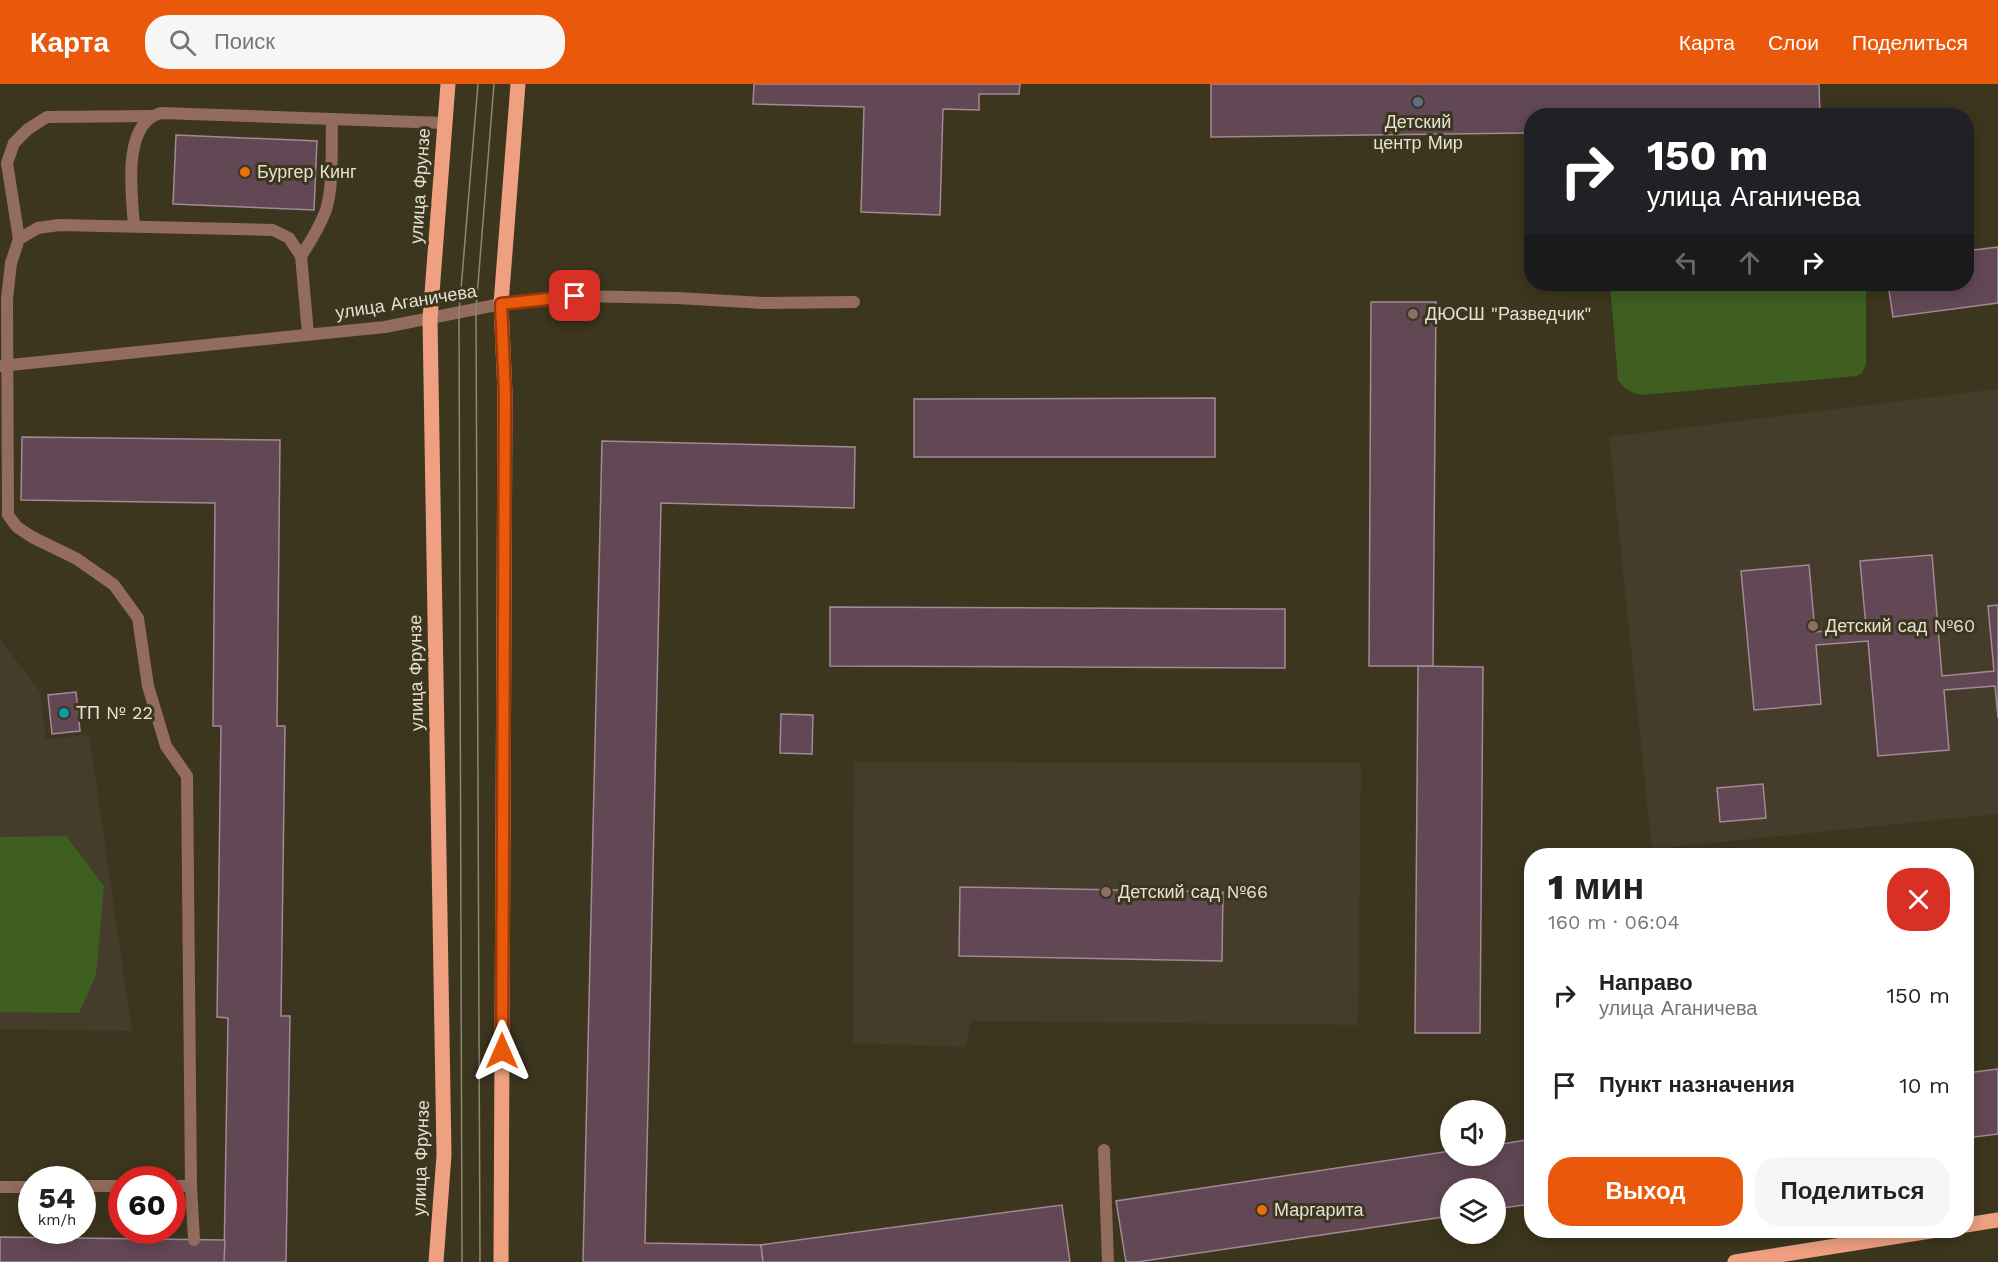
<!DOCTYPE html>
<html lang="ru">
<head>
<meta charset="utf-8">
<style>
	body { margin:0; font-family:"Work Sans",sans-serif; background:#f6f6f6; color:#222; height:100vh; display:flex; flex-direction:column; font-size:22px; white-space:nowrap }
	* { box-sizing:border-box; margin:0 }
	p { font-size:20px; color:#767676 }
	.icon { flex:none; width:33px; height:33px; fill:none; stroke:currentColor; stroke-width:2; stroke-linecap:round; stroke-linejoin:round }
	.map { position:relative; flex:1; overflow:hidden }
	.panel { position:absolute; left:1524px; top:764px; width:450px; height:390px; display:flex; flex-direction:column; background:#fff; border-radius:24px; box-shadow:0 3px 15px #0003 }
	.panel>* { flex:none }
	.guide { position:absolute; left:1524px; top:24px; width:450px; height:183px; border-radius:24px; box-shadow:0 3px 15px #0003; background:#202124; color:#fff; overflow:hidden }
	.tools { position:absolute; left:1440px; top:1016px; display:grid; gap:12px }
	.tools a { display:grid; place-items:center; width:66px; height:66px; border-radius:50%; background:#fff; box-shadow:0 3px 15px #0003; font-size:30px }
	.speed { position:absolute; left:18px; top:1082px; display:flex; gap:12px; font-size:30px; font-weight:700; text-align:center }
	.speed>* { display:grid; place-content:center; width:78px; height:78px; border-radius:50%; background:#fff; box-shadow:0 3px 15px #0003; line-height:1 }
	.speed small { font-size:15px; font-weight:400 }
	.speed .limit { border:9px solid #d22; background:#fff; color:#111 }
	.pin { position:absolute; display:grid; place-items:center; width:51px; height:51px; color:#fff; margin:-26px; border-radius:12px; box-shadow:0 3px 9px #0006 }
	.me { position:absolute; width:66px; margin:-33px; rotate:0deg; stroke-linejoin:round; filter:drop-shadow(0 0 4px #0008) }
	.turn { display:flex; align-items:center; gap:21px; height:126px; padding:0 24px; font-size:27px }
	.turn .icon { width:78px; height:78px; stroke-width:2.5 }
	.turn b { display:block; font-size:42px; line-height:51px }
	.lanes { display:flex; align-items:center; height:57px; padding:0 24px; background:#0003; justify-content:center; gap:30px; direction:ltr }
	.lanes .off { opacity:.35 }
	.round { display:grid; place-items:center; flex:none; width:63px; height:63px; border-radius:24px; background:#f6f6f6 }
	.overview { display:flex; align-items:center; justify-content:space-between; height:102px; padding:0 24px }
	h1 { font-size:36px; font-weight:800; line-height:45px }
	.button { display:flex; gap:12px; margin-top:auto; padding:12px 24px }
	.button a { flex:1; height:69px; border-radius:24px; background:#ea580c; color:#fff; font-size:24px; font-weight:800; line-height:69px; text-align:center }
	.button a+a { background:#f6f6f6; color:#222 }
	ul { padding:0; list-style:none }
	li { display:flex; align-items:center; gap:18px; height:90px; padding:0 24px }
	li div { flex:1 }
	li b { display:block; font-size:22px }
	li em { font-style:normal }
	header { display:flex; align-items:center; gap:36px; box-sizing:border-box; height:84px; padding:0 30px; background:#ea580c; color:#fff }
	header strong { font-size:28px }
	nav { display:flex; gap:33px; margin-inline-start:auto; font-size:21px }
	.search { width:420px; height:54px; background:#f6f6f6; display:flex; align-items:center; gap:15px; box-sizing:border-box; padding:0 21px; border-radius:24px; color:#767676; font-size:22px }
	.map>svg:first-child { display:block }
	.education { fill:#463c2c }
	.green { fill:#3e5f20 }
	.building { fill:#614854; stroke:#a48895; stroke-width:1.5 }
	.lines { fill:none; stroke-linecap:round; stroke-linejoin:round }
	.service { stroke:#936c5d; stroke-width:12 }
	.minor { stroke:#936c5d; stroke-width:12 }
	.primary { stroke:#eea081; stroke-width:15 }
	.tram { stroke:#8d8875; stroke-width:1.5 }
	.route-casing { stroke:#983908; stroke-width:15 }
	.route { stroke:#ea580c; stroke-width:10 }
	.service-dot { fill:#5c6f8a; stroke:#3c361e; stroke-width:2 }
	.food-dot { fill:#e8710a; stroke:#3c361e; stroke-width:2 }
	.education-dot { fill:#8d6e63; stroke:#3c361e; stroke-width:2 }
	.culture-dot { fill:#0f9aa8; stroke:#3c361e; stroke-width:2 }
	.labels { text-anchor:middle; stroke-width:6; stroke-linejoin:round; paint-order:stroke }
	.poi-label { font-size:18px; fill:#e5e1d3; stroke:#3c361e; text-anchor:start }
	.street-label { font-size:18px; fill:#e5e1d3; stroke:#3c361e }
</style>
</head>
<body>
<header>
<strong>Карта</strong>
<div class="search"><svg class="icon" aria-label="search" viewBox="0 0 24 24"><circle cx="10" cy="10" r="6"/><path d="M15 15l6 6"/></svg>Поиск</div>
<nav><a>Карта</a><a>Слои</a><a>Поделиться</a></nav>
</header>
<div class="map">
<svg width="1998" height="1178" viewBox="0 0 1998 1178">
	<rect width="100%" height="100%" fill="#3c361e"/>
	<g class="education">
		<path d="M1998,305V730L1652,765L1609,353Z"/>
		<path d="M0,555L40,608L46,655L89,651L132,947L0,945Z"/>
		<path d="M854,678L1361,679L1358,941L970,937L966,963L853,959Z"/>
	</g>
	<g class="green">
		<path d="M1610,200H1866V280L1862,289L1857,292L1641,311C1630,308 1624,305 1618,296Z"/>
		<path d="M66,752L104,802L96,891L79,929L0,928V753Z"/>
	</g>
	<g class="building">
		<path d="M754,0H1020L1019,10H979V26L943,25L940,131L861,128L864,23L753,20Z"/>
		<path d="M1211,0H1819L1820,32H1532V49L1211,53Z"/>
		<path d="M176,51L317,57L314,126L173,120Z"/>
		<path d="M1998,163V219L1893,233L1888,200H1966V167Z"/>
		<path d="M1371,218H1436L1433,582H1369Z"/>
		<path d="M1215,314V373H914V315Z"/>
		<path d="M22,353L280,356L277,642H285L281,932H290L286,1178H224L228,934L217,933L221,642H213L215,419L21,416Z"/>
		<path d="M602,357L855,363L854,424L661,419L645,1159L761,1161L763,1178H583Z"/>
		<path d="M1932,471L1942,592L1994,587L1988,522L1998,521V634L1995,602L1944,606L1949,666L1878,672L1868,557L1816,561L1821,620L1754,626L1741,487L1809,481L1815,548L1866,543L1860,477Z"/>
		<path d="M830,523L1285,525V584L830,582Z"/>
		<path d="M1418,582L1483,583L1480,949H1415Z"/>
		<path d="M76,608L80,647L52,650L48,611Z"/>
		<path d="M781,630L813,631L812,670L780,669Z"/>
		<path d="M1763,700L1766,734L1720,738L1717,704Z"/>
		<path d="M1833,766L1834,771H1800V769Z"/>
		<path d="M960,803L1223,808L1222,877L959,872Z"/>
		<path d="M1998,985V1050L1966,1054V989Z"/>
		<path d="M1532,1055V1120L1496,1125V1104H1450V1132L1137,1178H1126L1116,1117L1450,1067V1071H1496V1061Z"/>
		<path d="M1062,1121L1070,1178H763L761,1161Z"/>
		<path d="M0,1153L225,1156L224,1178H0Z"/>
	</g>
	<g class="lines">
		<g class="service">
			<path d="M134,142C132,112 121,39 161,29L444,39"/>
			<path d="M19,155L7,79L14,59L28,45L47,33L152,32"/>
			<path d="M301,172C311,157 320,142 326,126C334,100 331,63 332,35"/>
			<path d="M1104,1066L1108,1178"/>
			<path d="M82,1102H122"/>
			<path d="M172,1102H191"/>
			<path d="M0,1103H32"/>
			<path d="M194,1156L191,1102L187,692L166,662L148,602L138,534L114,501L77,475L32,453L17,443L8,431L7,215L11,179L19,155L38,144L59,141L273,146L289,154L301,172L308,250"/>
		</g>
		<path class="minor" d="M0,282L385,243L501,220L575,212L676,214L765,219L854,218"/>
		<g class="primary">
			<path d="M1966,1141L1998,1136"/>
			<path d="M436,1178L444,1071L430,235L448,0"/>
			<path d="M501,1178L505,310L501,220L518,0"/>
			<path d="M1735,1178L1937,1146"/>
		</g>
		<g class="tram">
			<path d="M462,1178L459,229L478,0"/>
			<path d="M480,1178L476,225L494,0"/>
		</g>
	</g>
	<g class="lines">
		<defs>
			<path id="route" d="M502,967L505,310L501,220L575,212"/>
		</defs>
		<use href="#route" class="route-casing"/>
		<use href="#route" class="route"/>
	</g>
	<circle class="service-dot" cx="1418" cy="18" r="6"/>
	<g class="food-dot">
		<circle cx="245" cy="88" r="6"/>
		<circle cx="1262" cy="1126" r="6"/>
	</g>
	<g class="education-dot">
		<circle cx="1413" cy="230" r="6"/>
		<circle cx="1813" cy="542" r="6"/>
		<circle cx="1106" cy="808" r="6"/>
	</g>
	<circle class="culture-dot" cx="64" cy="629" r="6"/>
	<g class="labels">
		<g class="poi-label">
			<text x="1418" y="44" text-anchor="middle">Детский<tspan x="1418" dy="21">центр Мир</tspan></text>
			<text x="257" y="94">Бургер Кинг</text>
			<text x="1425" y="236">ДЮСШ "Разведчик"</text>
			<text x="1825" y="548">Детский сад №60</text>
			<text x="76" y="635">ТП № 22</text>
			<text x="1118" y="814">Детский сад №66</text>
			<text x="1274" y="1132">Маргарита</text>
		</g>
		<g class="street-label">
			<text transform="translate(420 102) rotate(-86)" y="6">улица Фрунзе</text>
			<text transform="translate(406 218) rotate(-9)" y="6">улица Аганичева</text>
			<text transform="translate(416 589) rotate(-91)" y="6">улица Фрунзе</text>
			<text transform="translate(421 1074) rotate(-88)" y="6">улица Фрунзе</text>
		</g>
	</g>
</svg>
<div class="tools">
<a><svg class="icon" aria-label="sound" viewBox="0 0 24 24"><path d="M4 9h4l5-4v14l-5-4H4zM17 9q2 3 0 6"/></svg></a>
<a><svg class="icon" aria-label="layers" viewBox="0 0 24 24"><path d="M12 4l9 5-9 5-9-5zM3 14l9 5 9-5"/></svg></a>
</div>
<div class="speed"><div>54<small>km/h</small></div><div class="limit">60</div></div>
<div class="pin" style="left:575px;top:212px;background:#d93025"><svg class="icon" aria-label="arrive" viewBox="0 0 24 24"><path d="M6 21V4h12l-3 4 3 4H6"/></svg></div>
<svg class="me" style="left:502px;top:967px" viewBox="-20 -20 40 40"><path d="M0-17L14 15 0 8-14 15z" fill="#ea580c" stroke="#fff" stroke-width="4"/></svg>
<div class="guide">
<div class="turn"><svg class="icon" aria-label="right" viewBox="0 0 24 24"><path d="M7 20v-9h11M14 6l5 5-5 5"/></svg><div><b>150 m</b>улица Аганичева</div></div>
<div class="lanes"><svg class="icon off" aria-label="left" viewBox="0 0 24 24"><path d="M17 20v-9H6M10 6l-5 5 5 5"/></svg><svg class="icon off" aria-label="ahead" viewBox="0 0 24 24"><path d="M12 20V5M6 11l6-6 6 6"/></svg><svg class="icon" aria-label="right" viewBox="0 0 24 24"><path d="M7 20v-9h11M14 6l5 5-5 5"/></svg></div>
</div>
<section class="panel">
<div class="overview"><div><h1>1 мин</h1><p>160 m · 06:04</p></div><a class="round" style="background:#d93025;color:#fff"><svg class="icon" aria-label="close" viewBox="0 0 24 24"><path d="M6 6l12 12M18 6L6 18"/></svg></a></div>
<ul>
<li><svg class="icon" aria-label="right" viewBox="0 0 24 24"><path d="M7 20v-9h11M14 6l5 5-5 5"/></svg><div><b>Направо</b><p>улица Аганичева</p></div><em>150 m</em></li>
<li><svg class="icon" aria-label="arrive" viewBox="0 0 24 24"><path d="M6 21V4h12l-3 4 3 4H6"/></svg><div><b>Пункт назначения</b></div><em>10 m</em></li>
</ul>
<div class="button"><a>Выход</a><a>Поделиться</a></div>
</section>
</div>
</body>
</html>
